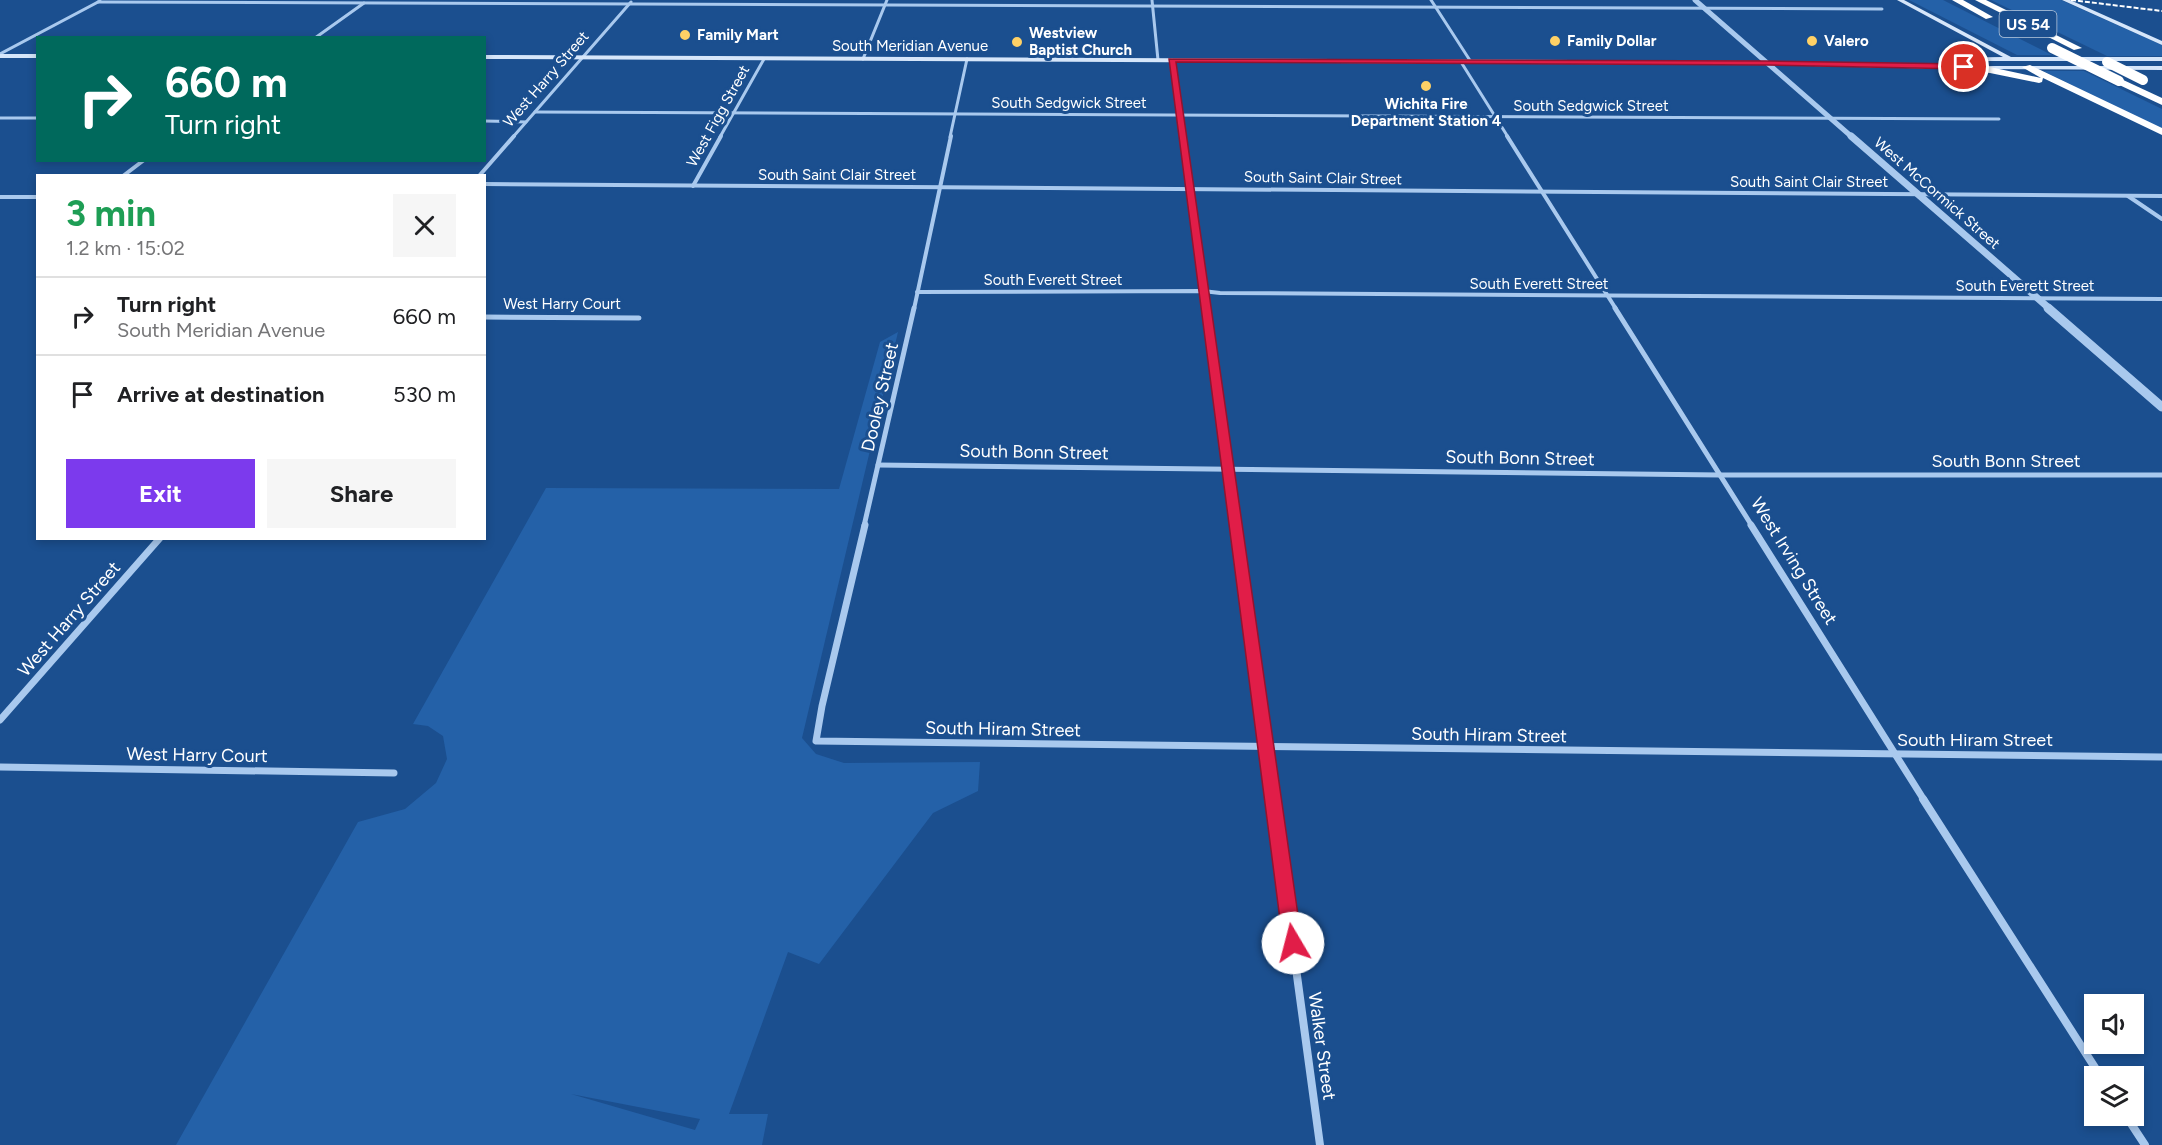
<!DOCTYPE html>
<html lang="en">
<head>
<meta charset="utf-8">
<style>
	body { margin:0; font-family:Figtree,sans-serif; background:#f6f6f6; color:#202124; height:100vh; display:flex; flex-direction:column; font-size:22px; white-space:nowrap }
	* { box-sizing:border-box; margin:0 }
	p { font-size:20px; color:#757577 }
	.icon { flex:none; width:33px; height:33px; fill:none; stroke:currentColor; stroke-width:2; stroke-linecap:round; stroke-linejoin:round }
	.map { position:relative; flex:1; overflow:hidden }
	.side { position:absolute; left:36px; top:174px; width:450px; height:366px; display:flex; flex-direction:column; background:#fff; border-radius:0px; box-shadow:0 3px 9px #0003 }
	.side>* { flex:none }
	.banner { position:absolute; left:36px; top:36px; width:450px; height:126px; border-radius:0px; box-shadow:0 3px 9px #0003; background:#00695c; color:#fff; overflow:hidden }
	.tools { position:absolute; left:2084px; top:994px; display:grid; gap:12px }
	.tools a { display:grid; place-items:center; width:60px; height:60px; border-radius:0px; background:#fff; box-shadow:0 3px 9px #0003; font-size:30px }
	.pin { position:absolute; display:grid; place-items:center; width:51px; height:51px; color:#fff; margin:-26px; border:3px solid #fff; border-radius:50%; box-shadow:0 2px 6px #0007 }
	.me { position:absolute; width:66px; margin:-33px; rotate:352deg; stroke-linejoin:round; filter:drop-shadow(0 0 4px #0008) }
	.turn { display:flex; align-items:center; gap:21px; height:126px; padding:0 30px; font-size:27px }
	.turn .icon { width:78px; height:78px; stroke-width:2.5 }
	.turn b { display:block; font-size:42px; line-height:51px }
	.round { display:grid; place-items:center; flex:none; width:63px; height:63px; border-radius:0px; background:#f6f6f6 }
	.summary { display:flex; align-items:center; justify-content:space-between; height:102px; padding:0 30px }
	h1 { font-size:36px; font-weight:700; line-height:45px; color:#1e9e55 }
	.action { display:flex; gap:12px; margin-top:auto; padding:12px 30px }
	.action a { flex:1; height:69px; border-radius:0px; background:#7c3aed; color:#fff; font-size:24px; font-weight:700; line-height:69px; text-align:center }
	.action a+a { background:#f6f6f6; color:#202124 }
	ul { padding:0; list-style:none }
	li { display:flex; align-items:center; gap:18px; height:78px; padding:0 30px; border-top:2px solid #e0e0e0 }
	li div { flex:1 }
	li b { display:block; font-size:22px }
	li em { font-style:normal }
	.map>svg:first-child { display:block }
	.green { fill:#2461a8; fill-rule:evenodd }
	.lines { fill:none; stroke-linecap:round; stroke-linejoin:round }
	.minor-far4 { stroke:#a9c9ee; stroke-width:3 }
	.minor-far3 { stroke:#a9c9ee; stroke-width:4 }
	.minor-far2 { stroke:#a9c9ee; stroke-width:5 }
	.minor-far1 { stroke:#a9c9ee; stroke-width:7 }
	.minor { stroke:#a9c9ee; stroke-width:8 }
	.tertiary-far2 { stroke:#a9c9ee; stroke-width:5 }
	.tertiary-far1 { stroke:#a9c9ee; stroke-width:7 }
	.tertiary { stroke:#a9c9ee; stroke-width:9 }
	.secondary { fill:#d6e6fa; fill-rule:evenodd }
	.motorway { fill:#fff; fill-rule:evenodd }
	.rail { stroke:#fff; stroke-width:2; stroke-dasharray:5 2; stroke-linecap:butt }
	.motorway-bridge { stroke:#fff; stroke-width:10 }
	.route { fill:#e11d48; stroke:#92132f; stroke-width:1.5 }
	.poi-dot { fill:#ffd166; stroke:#1b4f8f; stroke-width:2 }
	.labels { text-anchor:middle; stroke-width:6; stroke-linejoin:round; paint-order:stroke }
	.far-poi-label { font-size:15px; font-weight:bold; fill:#fff; stroke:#1b4f8f; text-anchor:start }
	.far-street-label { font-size:15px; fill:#fff; stroke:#1b4f8f }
	.shield { fill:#1b4f8f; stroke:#bbcadd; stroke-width:1.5 }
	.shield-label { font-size:16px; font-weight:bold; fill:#fff }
	.street-label { font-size:18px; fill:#fff; stroke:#1b4f8f }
</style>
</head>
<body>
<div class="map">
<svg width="2162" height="1145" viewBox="0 0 2162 1145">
	<rect width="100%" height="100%" fill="#1b4f8f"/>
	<g class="green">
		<path d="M1909,0H1943L2052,55H2017Z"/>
		<path d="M1991,0H2061L2162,45V56H2107Z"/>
		<path d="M2043,71H2084L2162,109V129Z"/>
		<path d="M898,332L802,738L816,754L844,763L980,762L978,791L933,813L819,964L788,952L729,1114H768L762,1145H176L358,822L405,809L436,783L447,759L443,736L428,726L413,724L546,488L839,489L880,342ZM571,1094L700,1119L695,1130Z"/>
	</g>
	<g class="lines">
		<g class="minor-far4">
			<path d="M1152,0L1158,60"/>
			<path d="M1431,0L1471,62"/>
			<path d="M98,2L1882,9"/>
			<path d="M315,38L364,3"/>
			<path d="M0,54L100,1"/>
			<path d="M863,59L887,0"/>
			<path d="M1172,60L1183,137"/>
			<path d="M1461,62L1508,137"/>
			<path d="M535,112L1999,119"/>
			<path d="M0,118H38"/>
			<path d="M484,121L526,122"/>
			<path d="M513,137L631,2"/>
			<path d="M720,137L764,59"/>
			<path d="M950,137L967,59"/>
		</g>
		<g class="minor-far3">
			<path d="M1182,136L1206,309"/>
			<path d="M1507,136L1616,309"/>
			<path d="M123,176L144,160"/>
			<path d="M479,176L514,136"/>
			<path d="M484,184L2162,196"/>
			<path d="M693,186L721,136"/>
			<path d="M2128,196L2162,219"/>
			<path d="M0,197H38"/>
			<path d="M917,292L1203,291L1220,293L2162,299"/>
			<path d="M914,309L951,136"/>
		</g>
		<g class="minor-far2">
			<path d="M1206,308L1236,526"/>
			<path d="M1615,308L1752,526"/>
			<path d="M484,317L639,318"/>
			<path d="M878,465L1720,475H2162"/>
			<path d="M864,526L914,308"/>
		</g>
		<g class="minor-far1">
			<path d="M865,525L822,706L816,741L2162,757"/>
			<path d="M1235,525L1273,800"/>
			<path d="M1751,525L1924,800"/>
			<path d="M0,720L160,538"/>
			<path d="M0,767L394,773"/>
		</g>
		<g class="minor">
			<path d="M1273,799L1320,1145"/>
			<path d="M1923,799L2101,1077"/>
			<path d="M2126,1116L2145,1145"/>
		</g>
		<path class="tertiary-far2" d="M1695,0L1852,137"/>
		<path class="tertiary-far1" d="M1851,136L2050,309"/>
		<path class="tertiary" d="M2048,308L2162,407"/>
		<g class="secondary">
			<path d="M1897,0H1904L2011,57H2162V61H1942L1939,59L1940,58L2003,57Z"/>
			<path d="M2062,0H2070L2162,41V45Z"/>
			<rect x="0" y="54" width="38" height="4"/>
			<path d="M484,55L1767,61L1953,65L1956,67L1953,69L1767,65L484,59Z"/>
			<path d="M1972,66H2162V70L1974,69L1971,67Z"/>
		</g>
		<g class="motorway">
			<path d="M1952,0H1963L1993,17L1986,19Z"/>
			<path d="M1975,0H1986L2082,48L2074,50Z"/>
			<path d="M1943,63L1990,67L2041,78L2022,67L2030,65L2162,128V135L2043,78L2042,82L2039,83L1990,73L1940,68L1938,66Z"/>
			<path d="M2119,78L2162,98V105L2115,83L2114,81Z"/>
		</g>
		<path class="rail" d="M2071,0L2162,11"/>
		<g class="motorway-bridge">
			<path d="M2052,48L2119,81"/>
			<path d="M2107,62L2143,80"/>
		</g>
	</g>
	<path class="route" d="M1169,59L1767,61L1964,64L1967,67L1964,69L1767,65L1176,62L1302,943L1299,949L1293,951L1286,949L1283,943Z"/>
	<g class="poi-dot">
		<circle cx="685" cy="35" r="6"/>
		<circle cx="1555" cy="41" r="6"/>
		<circle cx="1812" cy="41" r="6"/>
		<circle cx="1017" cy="42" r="6"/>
		<circle cx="1426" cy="86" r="6"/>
	</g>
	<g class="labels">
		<g class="far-poi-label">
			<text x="1029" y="38">Westview<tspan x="1029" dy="17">Baptist Church</tspan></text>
			<text x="697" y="40">Family Mart</text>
			<text x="1567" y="46">Family Dollar</text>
			<text x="1824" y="46">Valero</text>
			<text x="1426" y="109" text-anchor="middle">Wichita Fire<tspan x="1426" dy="17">Department Station 4</tspan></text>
		</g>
		<g class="far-street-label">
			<text x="910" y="51">South Meridian Avenue</text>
			<text transform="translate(546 79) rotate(-49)" y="5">West Harry Street</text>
			<text x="1069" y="108">South Sedgwick Street</text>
			<text x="1591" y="111">South Sedgwick Street</text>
			<text transform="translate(718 116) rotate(-61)" y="5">West Figg Street</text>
			<text x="837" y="180">South Saint Clair Street</text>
			<text transform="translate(1323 178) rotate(1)" y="5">South Saint Clair Street</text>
			<text x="1809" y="187">South Saint Clair Street</text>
			<text transform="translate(1937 193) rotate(41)" y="5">West McCormick Street</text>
			<text x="1053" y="285">South Everett Street</text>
			<text x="1539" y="289">South Everett Street</text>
			<text x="2025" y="291">South Everett Street</text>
			<text x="562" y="309">West Harry Court</text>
		</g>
		<rect class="shield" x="1999.5" y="11" width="57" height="26" rx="4.5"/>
		<g class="shield-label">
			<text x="2028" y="30">US 54</text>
		</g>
		<g class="street-label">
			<text transform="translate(880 397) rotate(-77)" y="6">Dooley Street</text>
			<text transform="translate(1034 452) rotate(1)" y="6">South Bonn Street</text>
			<text transform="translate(1520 458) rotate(1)" y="6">South Bonn Street</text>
			<text x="2006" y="467">South Bonn Street</text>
			<text transform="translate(1794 561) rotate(58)" y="6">West Irving Street</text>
			<text transform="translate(69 619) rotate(-49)" y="6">West Harry Street</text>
			<text transform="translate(1003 729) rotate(1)" y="6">South Hiram Street</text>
			<text transform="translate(1489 735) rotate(1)" y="6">South Hiram Street</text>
			<text x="1975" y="746">South Hiram Street</text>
			<text transform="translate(197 755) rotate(1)" y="6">West Harry Court</text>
			<text transform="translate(1322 1046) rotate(82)" y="6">Walker Street</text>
		</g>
	</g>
</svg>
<div class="tools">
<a><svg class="icon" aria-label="sound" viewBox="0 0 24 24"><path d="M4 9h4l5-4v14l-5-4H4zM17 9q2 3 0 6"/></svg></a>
<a><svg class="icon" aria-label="layers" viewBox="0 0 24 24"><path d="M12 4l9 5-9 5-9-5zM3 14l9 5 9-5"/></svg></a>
</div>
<div class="pin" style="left:1964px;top:67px;background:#d93025"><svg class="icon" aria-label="arrive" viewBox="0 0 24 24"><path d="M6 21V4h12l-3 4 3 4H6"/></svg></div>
<svg class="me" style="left:1293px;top:943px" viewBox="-20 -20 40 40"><circle r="19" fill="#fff"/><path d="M0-13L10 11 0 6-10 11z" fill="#e11d48"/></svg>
<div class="banner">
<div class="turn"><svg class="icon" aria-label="right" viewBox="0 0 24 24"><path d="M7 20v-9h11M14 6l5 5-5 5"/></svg><div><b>660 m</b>Turn right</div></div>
</div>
<section class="side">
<div class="summary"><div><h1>3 min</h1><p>1.2 km · 15:02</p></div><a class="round"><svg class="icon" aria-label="close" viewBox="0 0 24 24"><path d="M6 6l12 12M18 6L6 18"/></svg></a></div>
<ul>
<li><svg class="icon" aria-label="right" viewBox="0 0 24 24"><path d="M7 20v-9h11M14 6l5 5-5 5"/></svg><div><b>Turn right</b><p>South Meridian Avenue</p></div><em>660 m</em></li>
<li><svg class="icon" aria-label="arrive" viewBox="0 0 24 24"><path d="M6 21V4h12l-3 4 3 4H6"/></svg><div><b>Arrive at destination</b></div><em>530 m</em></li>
</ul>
<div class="action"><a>Exit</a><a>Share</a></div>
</section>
</div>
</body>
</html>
